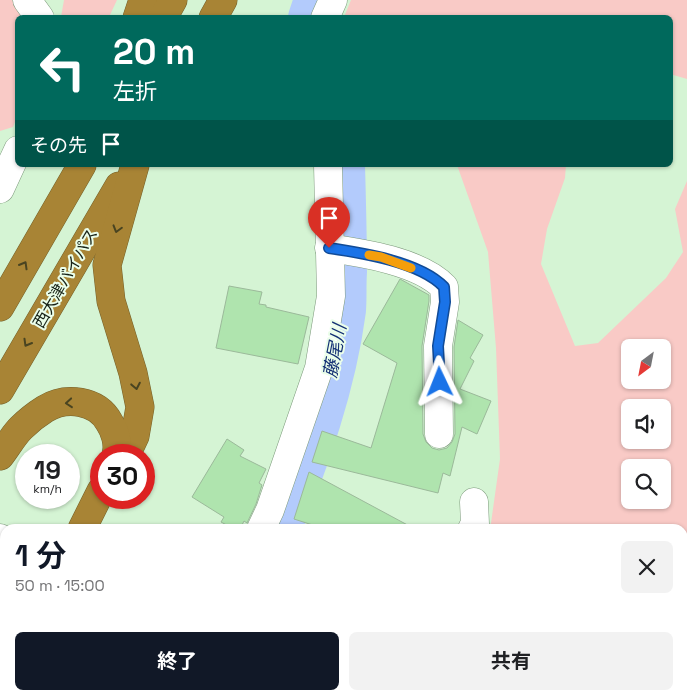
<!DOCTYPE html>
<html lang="ja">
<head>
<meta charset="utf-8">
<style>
	body { margin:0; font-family:"Space Grotesk","Noto Sans JP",sans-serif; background:#f2f2f2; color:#202124; height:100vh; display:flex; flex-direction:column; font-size:19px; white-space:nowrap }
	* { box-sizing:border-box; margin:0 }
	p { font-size:16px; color:#757577 }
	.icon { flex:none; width:28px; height:28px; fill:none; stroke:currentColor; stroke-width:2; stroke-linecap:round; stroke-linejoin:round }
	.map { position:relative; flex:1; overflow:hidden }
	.panel { position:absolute; left:0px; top:524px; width:688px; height:176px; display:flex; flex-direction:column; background:#fff; border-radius:15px 15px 0 0; box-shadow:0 1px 4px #0004 }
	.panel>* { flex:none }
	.top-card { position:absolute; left:15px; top:15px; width:658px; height:152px; border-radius:8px; box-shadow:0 1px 4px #0004; background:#00695c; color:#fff; overflow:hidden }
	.needle { width:32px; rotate:212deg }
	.tools { position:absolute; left:621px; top:339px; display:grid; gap:10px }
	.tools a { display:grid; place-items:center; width:50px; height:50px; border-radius:8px; background:#fff; box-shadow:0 1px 4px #0004; font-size:25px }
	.speed { position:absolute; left:15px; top:444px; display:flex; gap:10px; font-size:25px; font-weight:700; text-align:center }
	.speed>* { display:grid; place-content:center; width:65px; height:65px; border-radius:50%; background:#fff; box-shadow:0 1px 4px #0004; line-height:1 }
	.speed small { font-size:12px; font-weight:400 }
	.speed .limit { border:8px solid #d22; background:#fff; color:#111 }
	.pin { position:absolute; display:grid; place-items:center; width:42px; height:42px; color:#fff; margin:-51px -21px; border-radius:50% 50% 50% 0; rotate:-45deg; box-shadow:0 0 5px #0007 }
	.pin .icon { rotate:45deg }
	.me { position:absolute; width:55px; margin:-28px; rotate:358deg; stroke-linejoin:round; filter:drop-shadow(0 0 4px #0008) }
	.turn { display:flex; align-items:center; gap:18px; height:105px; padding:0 15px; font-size:22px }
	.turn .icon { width:65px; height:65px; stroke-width:2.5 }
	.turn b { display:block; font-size:35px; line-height:42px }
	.then { display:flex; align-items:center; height:48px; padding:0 15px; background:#0003; gap:10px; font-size:19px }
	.round { display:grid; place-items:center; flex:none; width:52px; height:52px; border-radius:8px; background:#f2f2f2 }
	.overview { display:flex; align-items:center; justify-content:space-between; height:85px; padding:0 15px }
	h1 { font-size:30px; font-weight:700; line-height:38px; color:#111827 }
	.action { display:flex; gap:10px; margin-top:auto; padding:10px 15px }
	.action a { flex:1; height:58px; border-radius:8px; background:#111827; color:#fff; font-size:20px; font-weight:700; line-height:58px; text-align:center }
	.action a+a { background:#f2f2f2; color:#202124 }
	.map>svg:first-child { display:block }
	.green { fill:#f9cac6; fill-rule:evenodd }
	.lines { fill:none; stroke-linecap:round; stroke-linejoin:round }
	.river { stroke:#b3cbfc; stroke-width:46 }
	.building { fill:#afe4ae; stroke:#9bb99a }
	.minor-casing { stroke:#7d9a7c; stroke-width:29 }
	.highway-casing { stroke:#75612a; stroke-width:29 }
	.minor { stroke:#fff; stroke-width:28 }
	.highway { stroke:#a88435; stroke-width:28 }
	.oneway { stroke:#494421 }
	.route-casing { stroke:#114b97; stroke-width:12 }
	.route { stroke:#1a73e8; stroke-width:9 }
	.slow { stroke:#f59e0b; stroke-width:9 }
	.labels { text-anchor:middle; stroke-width:4; stroke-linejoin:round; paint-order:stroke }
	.street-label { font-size:16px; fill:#162116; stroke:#ebfeea }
	.water-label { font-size:18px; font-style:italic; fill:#143074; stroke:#ebfeea }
</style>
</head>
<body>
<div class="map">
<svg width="687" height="699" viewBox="0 0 687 699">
	<rect width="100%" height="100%" fill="#d5f4d4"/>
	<g class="green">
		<path d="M0,0H12L23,17L18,18L17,117L13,127L0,131Z"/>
		<path d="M64,0H117L109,17H61Z"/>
		<path d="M351,0H687V79L670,74V18L344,17Z"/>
		<path d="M457,165H566L565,178L547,229L541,264L575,346L598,343L666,278L683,252L675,209L687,181V699H285V695H682V529H489L491,523L500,459L496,348L488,252ZM630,348H662V380H630ZM630,408H662V440H630ZM630,468H662V500H630Z"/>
	</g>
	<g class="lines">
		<g class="river">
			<path d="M311,18L317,0"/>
			<path d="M278,529C307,458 333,386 343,310C344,298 343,284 344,272C344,236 343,201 342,165"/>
			<path d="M168,699L172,695"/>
		</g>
	</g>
	<g class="building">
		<path d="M400,279L429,295V301L422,346L423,434L426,442L432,448L439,450L447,448L452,442L455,434L454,347L458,320L483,335L470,358L474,361L460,389L491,401L477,434L462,427L450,476L443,473L438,493L312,462L322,431L371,448L397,363L363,344Z"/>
		<path d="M229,286L262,292L259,304L266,305V307L309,317L298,364L216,348Z"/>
		<path d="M227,439L244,450L240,456L266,469L259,483L262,485L256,504L247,523L244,521L240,529H234L221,522L224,517L192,497Z"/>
		<path d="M309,472L415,529H325L294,519Z"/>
	</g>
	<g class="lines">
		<defs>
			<g id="minor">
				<path d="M27,0L40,18"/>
				<path d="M325,18L333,0"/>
				<path d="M0,189L18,150"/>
				<path d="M329,248C364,253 420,262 444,287L445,302L438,346L439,434"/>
				<path d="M261,529L270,510L319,368L331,296L328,165"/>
				<path d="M472,529L475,524L474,502"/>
				<path d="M0,538L5,541"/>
				<path d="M83,695L87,699"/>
				<path d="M264,695V699"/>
				<path d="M151,699L154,695"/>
			</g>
			<g id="highway">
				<path d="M137,18L143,0"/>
				<path d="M163,18L173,0"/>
				<path d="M213,18L223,0"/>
				<path d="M0,307L82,165"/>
				<path d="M0,390L119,186"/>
				<path d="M126,455L135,436L140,407L133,373L111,301L107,265L135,165"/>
				<path d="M0,456C7,447 13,436 21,428C28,421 37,414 45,409C66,396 97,400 109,422C115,431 119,444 116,455"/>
				<path d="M82,529L101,491"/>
			</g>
		</defs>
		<use href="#minor" class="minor-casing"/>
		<use href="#highway" class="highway-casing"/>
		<use href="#minor" class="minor"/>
		<use href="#highway" class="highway"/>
	</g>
	<defs><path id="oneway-chevron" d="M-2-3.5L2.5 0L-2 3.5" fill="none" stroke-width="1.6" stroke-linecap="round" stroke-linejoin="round" transform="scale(1.25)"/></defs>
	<g class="oneway">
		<use href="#oneway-chevron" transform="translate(117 229) rotate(106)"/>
		<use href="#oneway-chevron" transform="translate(24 265) rotate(-60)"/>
		<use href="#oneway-chevron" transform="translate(27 343) rotate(120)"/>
		<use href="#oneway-chevron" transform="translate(136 386) rotate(79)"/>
		<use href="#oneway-chevron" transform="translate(69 403) rotate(175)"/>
	</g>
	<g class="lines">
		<defs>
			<path id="route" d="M329,248C363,253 420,262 444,287L445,302L438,346L440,382"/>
		</defs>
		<use href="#route" class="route-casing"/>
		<use href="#route" class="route"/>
		<path class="slow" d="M369,255L381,257L411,268"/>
	</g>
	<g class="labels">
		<g class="street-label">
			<text transform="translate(65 278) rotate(-60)" y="6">西大津バイパス</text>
		</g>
		<g class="water-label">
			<text transform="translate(335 351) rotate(-79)" y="6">藤尾川</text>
		</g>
	</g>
</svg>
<div class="tools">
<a><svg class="needle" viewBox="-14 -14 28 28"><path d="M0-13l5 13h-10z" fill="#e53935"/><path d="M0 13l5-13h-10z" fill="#757577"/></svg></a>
<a><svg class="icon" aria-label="sound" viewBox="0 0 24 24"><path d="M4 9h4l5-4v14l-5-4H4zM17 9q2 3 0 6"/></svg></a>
<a><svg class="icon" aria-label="search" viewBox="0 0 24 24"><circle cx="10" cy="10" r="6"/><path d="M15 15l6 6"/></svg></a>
</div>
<div class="speed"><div>19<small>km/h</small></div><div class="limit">30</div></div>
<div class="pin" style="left:329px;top:248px;background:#d93025"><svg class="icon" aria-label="arrive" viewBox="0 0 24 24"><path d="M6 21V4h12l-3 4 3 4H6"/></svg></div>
<svg class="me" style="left:440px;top:382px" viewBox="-20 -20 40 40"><path d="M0-17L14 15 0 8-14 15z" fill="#1a73e8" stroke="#fff" stroke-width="4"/></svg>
<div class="top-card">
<div class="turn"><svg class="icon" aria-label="left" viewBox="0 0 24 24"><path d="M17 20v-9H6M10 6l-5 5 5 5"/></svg><div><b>20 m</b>左折</div></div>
<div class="then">その先<svg class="icon" aria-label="arrive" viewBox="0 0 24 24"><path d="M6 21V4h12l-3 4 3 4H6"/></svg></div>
</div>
<section class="panel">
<div class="overview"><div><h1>1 分</h1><p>50 m · 15:00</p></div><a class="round"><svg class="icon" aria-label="close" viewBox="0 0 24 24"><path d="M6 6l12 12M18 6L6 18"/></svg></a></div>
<div class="action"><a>終了</a><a>共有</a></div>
</section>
</div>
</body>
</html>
